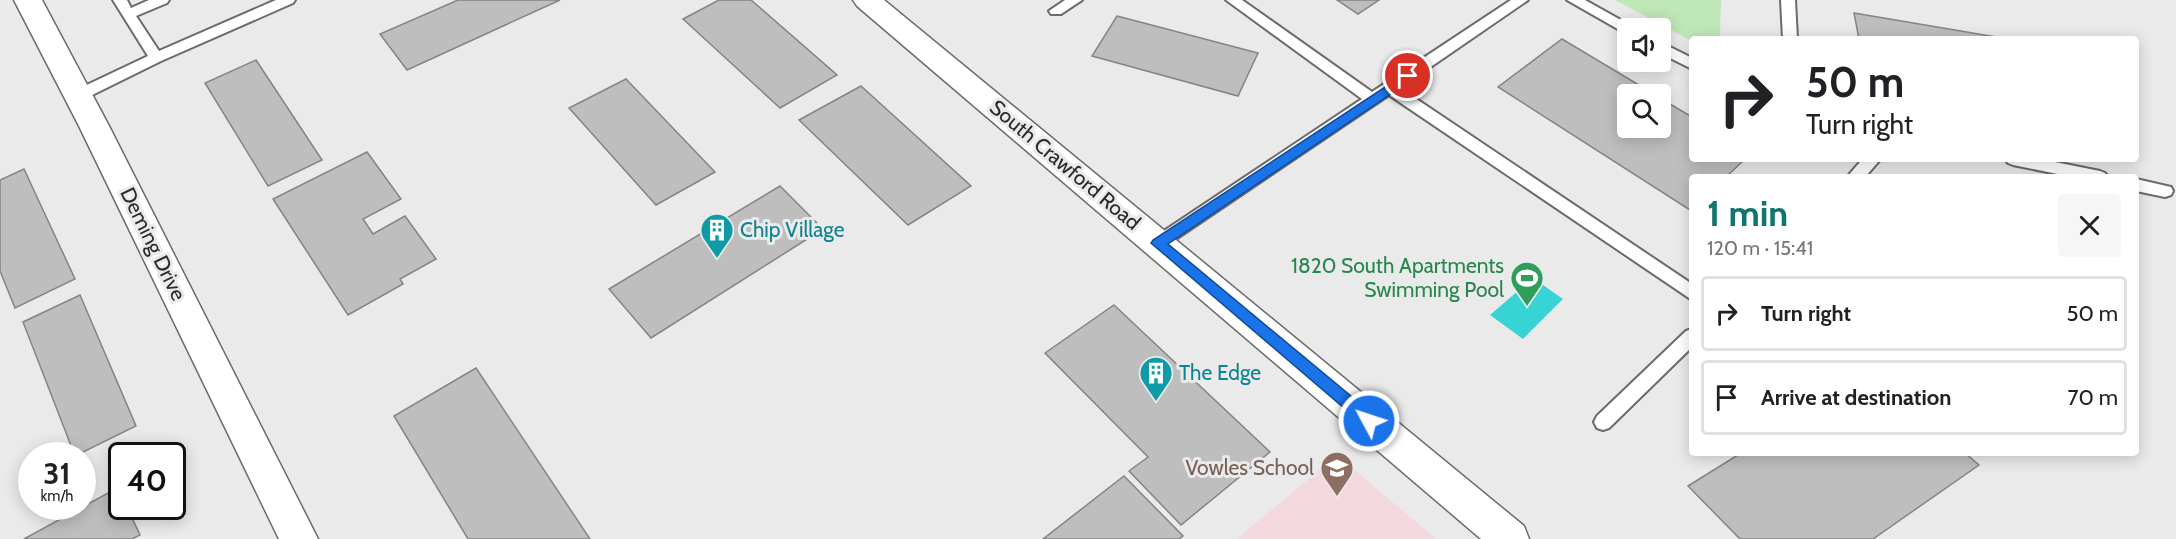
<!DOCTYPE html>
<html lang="en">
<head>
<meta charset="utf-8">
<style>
	body { margin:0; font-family:Cabin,sans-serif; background:#f6f6f6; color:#202124; height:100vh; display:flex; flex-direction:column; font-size:22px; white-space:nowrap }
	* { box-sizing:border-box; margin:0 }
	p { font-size:20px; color:#757577 }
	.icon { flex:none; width:33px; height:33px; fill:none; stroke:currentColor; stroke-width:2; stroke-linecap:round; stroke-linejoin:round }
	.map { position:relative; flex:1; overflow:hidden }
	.sheet { position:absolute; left:1689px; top:174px; width:450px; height:282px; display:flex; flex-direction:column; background:#fff; border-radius:6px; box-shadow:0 3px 15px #0003 }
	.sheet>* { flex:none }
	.hud { position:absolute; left:1689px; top:36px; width:450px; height:126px; border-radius:6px; box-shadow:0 3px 15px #0003; background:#fff; color:#202124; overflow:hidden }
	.buttons { position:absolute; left:1617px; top:18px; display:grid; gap:12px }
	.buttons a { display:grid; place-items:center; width:54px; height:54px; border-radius:6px; background:#fff; box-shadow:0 3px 15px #0003; font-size:30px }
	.speed { position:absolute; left:18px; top:442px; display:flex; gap:12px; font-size:30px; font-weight:700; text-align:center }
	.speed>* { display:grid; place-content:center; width:78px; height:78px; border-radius:50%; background:#fff; box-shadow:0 3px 15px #0003; line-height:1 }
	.speed small { font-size:15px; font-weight:400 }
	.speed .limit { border:3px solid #111; border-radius:9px; background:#fff; color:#111 }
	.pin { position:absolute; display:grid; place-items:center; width:51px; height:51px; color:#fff; margin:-26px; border:3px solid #fff; border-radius:50%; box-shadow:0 2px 6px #0007 }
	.me { position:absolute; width:66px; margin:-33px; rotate:310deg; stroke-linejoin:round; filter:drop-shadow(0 0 4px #0008) }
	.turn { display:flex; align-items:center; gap:21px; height:126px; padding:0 18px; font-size:27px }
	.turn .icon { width:78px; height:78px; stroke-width:2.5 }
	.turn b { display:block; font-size:42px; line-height:51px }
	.round { display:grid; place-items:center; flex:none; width:63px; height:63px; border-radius:6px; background:#f6f6f6 }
	.headline { display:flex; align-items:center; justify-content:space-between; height:102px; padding:0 18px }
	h1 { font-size:36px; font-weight:800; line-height:45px; color:#0f766e }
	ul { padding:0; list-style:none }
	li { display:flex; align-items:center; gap:18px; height:75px; margin:0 12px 9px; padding:0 6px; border:3px solid #e0e0e0; border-radius:6px }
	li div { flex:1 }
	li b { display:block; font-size:22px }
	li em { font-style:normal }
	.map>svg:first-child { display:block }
	.education { fill:#f3d8dd }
	.green { fill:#bfe7b7 }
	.water { fill:#38d4d5 }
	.building { fill:#bebebf; stroke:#848485; stroke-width:1.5 }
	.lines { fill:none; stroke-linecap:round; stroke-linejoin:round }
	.service-casing { stroke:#6b6b6c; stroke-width:4 }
	.minor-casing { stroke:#6b6b6c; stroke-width:3 }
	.tertiary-casing { stroke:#6b6b6c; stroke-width:3 }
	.service { fill:#fff; fill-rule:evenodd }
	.minor { fill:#fff; fill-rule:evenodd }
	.tertiary { fill:#fff; fill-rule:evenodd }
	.route { fill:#1a73e8; stroke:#114b97; stroke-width:1.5 }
	.labels { text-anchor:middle; stroke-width:6; stroke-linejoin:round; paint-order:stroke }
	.street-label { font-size:21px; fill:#2a2a2a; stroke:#eaeaeb }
	.culture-label { font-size:21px; fill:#0d838f; stroke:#eaeaeb; text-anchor:start }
	.leisure-label { font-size:21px; fill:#27864d; stroke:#eaeaeb; text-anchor:end }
	.education-label { font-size:21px; fill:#785e54; stroke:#eaeaeb; text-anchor:end }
</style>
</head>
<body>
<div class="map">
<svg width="2176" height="539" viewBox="0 0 2176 539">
	<rect width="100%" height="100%" fill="#eaeaeb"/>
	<path class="education" d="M1337,455L1436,539H1237Z"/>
	<path class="green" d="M1615,0H1721L1720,39H1692V41Z"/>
	<path class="water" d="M1533,278L1563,299L1523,339L1490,315Z"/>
	<g class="building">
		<path d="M458,0H560L407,70L380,34Z"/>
		<path d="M719,0H751L837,75L780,108L683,19Z"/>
		<path d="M1337,0H1379L1358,14Z"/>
		<path d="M1854,13L2008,39H1859Z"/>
		<path d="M1117,16L1258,53L1238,96L1092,56Z"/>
		<path d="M1562,39L1654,94H1628V128H1660V98L1692,117V159H1745L1726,177H1692V208L1690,210L1498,87Z"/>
		<path d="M256,60L322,160L268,186L205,83Z"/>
		<path d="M626,79L715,172L656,205L569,108Z"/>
		<path d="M861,86L971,186L908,225L799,120Z"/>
		<path d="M367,152L401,199L363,219L373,234L405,216L436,259L400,279L403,284L348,315L273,199Z"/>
		<path d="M24,169L75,279L15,308L0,271V180Z"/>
		<path d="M780,186L823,229L651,338L609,289Z"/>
		<path d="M80,295L136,426L75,456L23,322Z"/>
		<path d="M1114,305L1270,452L1181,525L1129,471L1148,457L1045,353Z"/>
		<path d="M476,368L590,539H468L394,416Z"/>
		<path d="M1741,453H1965L1979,465L1873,539H1740L1688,486Z"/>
		<path d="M1124,476L1183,536L1179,539H1043Z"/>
		<path d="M119,487L122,494V507H127L140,535L132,539H24Z"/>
	</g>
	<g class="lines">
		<defs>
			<g id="service">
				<path d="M113,0H127L131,8L149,0H169L167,3L136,16L159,51L276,0H295L293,3L161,61L84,99H74L72,95L74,91L148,56Z"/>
				<path d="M1065,0H1082L1061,14H1051L1049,11Z"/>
				<path d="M1226,0H1242L1372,92L1511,0H1528L1400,88L1692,284V300L1389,95L1164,247L1158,249L1152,247L1150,243L1152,239L1362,99Z"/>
				<path d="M1567,0H1585L1635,28H1628V34L1623,32Z"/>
				<path d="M1781,0H1795L1797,39H1783Z"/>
				<path d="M1660,42L1692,58V69L1660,53Z"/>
				<path d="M1858,159H1878L1879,161L1865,177H1847L1860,162Z"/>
				<path d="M2005,159H2040L2100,171L2105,173L2108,177H2072L2013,165L2008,163Z"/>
				<path d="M2136,179L2171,187L2173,191L2171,195L2165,197L2136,191Z"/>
				<path d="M1692,329V347L1609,428L1603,430L1597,428L1594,422L1597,416L1686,331Z"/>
			</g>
			<path id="minor" d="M14,0H42L109,126L318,539H279L79,126Z"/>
			<path id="tertiary" d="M853,0H884L1524,526L1529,539H1481L857,6Z"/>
		</defs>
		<use href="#service" class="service-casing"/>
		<use href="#minor" class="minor-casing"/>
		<use href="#tertiary" class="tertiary-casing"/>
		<use href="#service" class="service"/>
		<use href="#minor" class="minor"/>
		<use href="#tertiary" class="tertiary"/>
	</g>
	<path class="route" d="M1408,72L1414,76L1413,79L1168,244L1375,416L1377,421L1375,425L1369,427L1364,425L1151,243L1153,240Z"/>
	<defs>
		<symbol id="building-pin" viewBox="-11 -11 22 30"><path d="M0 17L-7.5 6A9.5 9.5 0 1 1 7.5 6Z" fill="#0f9aa8" stroke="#eaeaeb"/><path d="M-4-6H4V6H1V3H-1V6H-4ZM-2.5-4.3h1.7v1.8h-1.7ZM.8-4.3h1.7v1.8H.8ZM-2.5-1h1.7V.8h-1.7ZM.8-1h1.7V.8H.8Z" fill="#fff"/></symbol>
		<symbol id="stadium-pin" viewBox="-11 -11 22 30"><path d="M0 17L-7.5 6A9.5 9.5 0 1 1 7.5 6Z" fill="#2e9e5b" stroke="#eaeaeb"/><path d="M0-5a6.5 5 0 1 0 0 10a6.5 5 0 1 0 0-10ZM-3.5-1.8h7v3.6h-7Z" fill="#fff"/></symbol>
		<symbol id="school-pin" viewBox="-11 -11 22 30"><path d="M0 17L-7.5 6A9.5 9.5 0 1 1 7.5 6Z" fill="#8d6e63" stroke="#eaeaeb"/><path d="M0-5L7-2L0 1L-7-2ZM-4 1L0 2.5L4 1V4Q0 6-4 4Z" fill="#fff"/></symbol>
	</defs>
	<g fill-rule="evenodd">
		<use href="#building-pin" x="698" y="211" width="38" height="52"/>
		<use href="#stadium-pin" x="1508" y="259" width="38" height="52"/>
		<use href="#building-pin" x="1137" y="354" width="38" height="52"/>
		<use href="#school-pin" x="1318" y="449" width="38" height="52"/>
	</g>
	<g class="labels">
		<g class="street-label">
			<text transform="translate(1065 165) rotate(40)" y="7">South Crawford Road</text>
			<text transform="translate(153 244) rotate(64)" y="7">Deming Drive</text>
		</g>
		<g class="culture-label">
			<text x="740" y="237">Chip Village</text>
			<text x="1179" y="380">The Edge</text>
		</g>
		<g class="leisure-label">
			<text x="1504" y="273">1820 South Apartments<tspan x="1504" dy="24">Swimming Pool</tspan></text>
		</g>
		<g class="education-label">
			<text x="1314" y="475">Vowles School</text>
		</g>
	</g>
</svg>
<div class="buttons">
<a><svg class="icon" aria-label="sound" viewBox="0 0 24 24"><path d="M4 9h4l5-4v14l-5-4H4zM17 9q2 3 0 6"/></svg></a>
<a><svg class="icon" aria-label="search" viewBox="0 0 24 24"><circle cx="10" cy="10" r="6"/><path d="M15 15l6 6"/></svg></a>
</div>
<div class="speed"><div>31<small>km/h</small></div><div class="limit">40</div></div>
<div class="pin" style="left:1408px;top:76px;background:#d93025"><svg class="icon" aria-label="arrive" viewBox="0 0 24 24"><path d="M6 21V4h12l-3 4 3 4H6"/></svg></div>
<svg class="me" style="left:1369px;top:421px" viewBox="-20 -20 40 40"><circle r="17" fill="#1a73e8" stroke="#fff" stroke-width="3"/><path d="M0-11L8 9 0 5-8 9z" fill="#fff"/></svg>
<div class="hud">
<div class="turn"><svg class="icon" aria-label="right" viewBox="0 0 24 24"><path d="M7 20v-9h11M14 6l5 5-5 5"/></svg><div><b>50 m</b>Turn right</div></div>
</div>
<section class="sheet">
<div class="headline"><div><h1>1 min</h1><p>120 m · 15:41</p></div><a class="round"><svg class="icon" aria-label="close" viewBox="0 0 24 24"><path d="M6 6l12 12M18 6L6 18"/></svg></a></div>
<ul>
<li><svg class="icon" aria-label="right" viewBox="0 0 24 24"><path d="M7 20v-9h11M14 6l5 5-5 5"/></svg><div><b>Turn right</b></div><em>50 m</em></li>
<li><svg class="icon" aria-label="arrive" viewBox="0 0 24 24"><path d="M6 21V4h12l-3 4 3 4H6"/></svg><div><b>Arrive at destination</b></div><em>70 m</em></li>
</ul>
</section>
</div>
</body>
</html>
